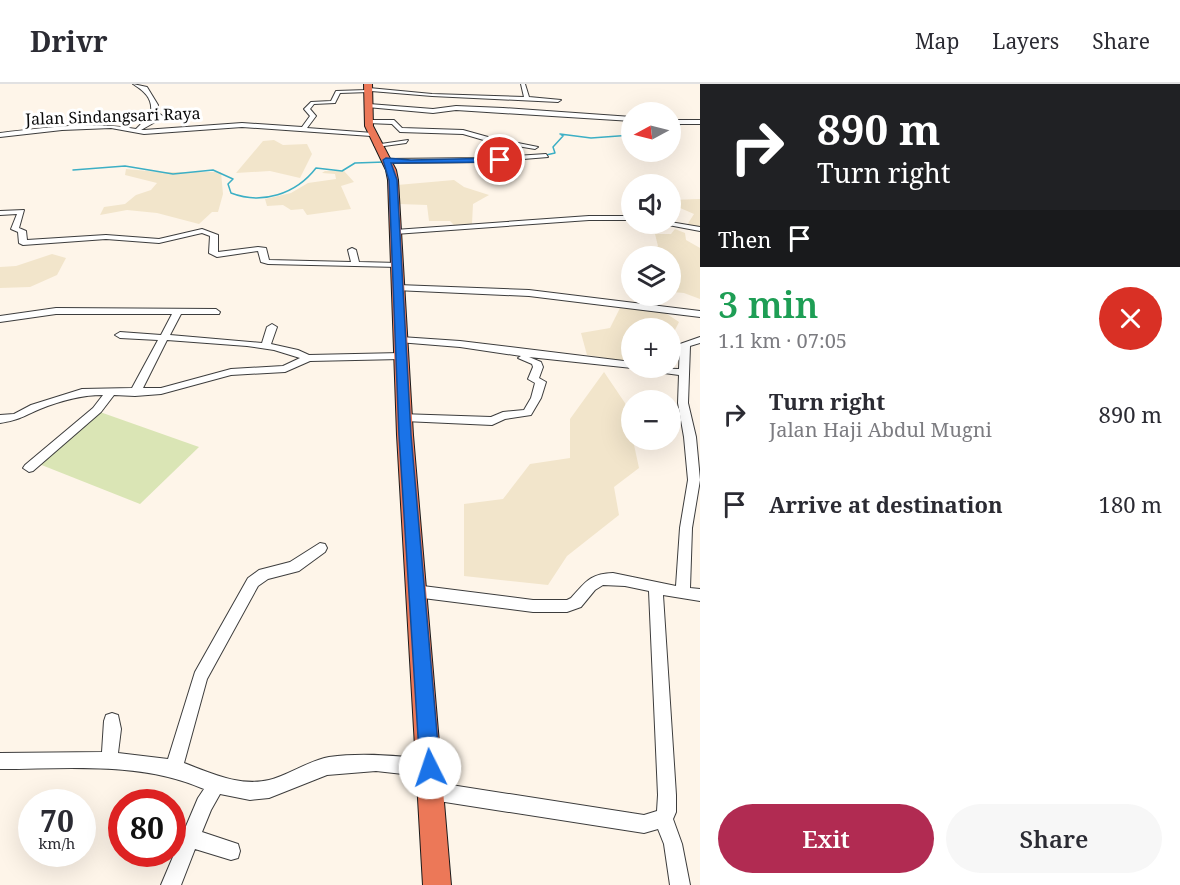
<!DOCTYPE html>
<html lang="en">
<head>
<meta charset="utf-8">
<style>
	body { margin:0; font-family:"Noto Serif",serif; background:#f7f7f7; color:#2b2b33; height:100vh; display:flex; flex-direction:column; font-size:22px; white-space:nowrap }
	* { box-sizing:border-box; margin:0 }
	p { font-size:20px; color:#7c7c81 }
	.icon { flex:none; width:33px; height:33px; fill:none; stroke:currentColor; stroke-width:2; stroke-linecap:round; stroke-linejoin:round }
	.map { position:relative; flex:1; overflow:hidden }
	.details { display:flex; flex-direction:column; background:#fff; width:480px }
	.details>* { flex:none }
	.hud { background:#202124; color:#fff; overflow:hidden }
	.needle { width:39px; rotate:263deg }
	.buttons { position:absolute; left:621px; top:18px; display:grid; gap:12px }
	.buttons a { display:grid; place-items:center; width:60px; height:60px; border-radius:50%; background:#fff; box-shadow:0 6px 24px #0002; font-size:30px }
	.speed { position:absolute; left:18px; top:705px; display:flex; gap:12px; font-size:30px; font-weight:700; text-align:center }
	.speed>* { display:grid; place-content:center; width:78px; height:78px; border-radius:50%; background:#fff; box-shadow:0 6px 24px #0002; line-height:1 }
	.speed small { font-size:15px; font-weight:400 }
	.speed .limit { border:9px solid #d22; background:#fff; color:#111 }
	.pin { position:absolute; display:grid; place-items:center; width:51px; height:51px; color:#fff; margin:-26px; border:3px solid #fff; border-radius:50%; box-shadow:0 2px 6px #0007 }
	.me { position:absolute; width:66px; margin:-33px; rotate:356deg; stroke-linejoin:round; filter:drop-shadow(0 0 4px #0008) }
	.turn { display:flex; align-items:center; gap:21px; height:126px; padding:0 18px; font-size:27px }
	.turn .icon { width:78px; height:78px; stroke-width:2.5 }
	.turn b { display:block; font-size:42px; line-height:51px }
	.then { display:flex; align-items:center; height:57px; padding:0 18px; background:#0003; gap:12px; font-size:22px }
	.round { display:grid; place-items:center; flex:none; width:63px; height:63px; border-radius:32px; background:#f7f7f7 }
	.head { display:flex; align-items:center; justify-content:space-between; height:102px; padding:0 18px }
	h1 { font-size:36px; font-weight:600; line-height:45px; color:#1e9e55 }
	.primary-button { display:flex; gap:12px; margin-top:auto; padding:12px 18px }
	.primary-button a { flex:1; height:69px; border-radius:36px; background:#b12b52; color:#fff; font-size:24px; font-weight:600; line-height:69px; text-align:center }
	.primary-button a+a { background:#f7f7f7; color:#2b2b33 }
	ul { padding:0; list-style:none }
	li { display:flex; align-items:center; gap:18px; height:90px; padding:0 18px }
	li div { flex:1 }
	li b { display:block; font-size:22px }
	li em { font-style:normal }
	header { display:flex; align-items:center; gap:36px; box-sizing:border-box; height:84px; padding:0 30px; background:#fff; border-bottom:2px solid #e1e1e2 }
	header strong { font-size:28px }
	nav { display:flex; gap:33px; margin-inline-start:auto; font-size:21px }
	main { display:flex; flex:1; min-height:0 }
	.map>svg:first-child { display:block }
	.farmland { fill:#f2e5cb }
	.green { fill:#dae5b5 }
	.lines { fill:none; stroke-linecap:round; stroke-linejoin:round }
	.stream { stroke:#3cafc5; stroke-width:1.5 }
	.minor-casing { stroke:#3d3d3d; stroke-width:2 }
	.highway-casing { stroke:#1b1b1b; stroke-width:2 }
	.minor { fill:#fff; fill-rule:evenodd }
	.highway { fill:#ec7858; fill-rule:evenodd }
	.route { fill:#1a73e8; stroke:#114b97; stroke-width:1.5 }
	.labels { text-anchor:middle; stroke-width:6; stroke-linejoin:round; paint-order:stroke }
	.far-street-label { font-size:16px; fill:#0a0a0a; stroke:#fff }
</style>
</head>
<body>
<header>
<strong>Drivr</strong>
<nav><a>Map</a><a>Layers</a><a>Share</a></nav>
</header>
<main>
<div class="map">
<svg width="700" height="801" viewBox="0 0 700 801">
	<rect width="100%" height="100%" fill="#fef5e9"/>
	<g class="farmland">
		<path d="M274,56L283,61L307,60L312,70L300,94L270,87L236,89L263,57Z"/>
		<path d="M126,85L159,88H221L223,110L218,128H212L199,140L157,129L127,126L100,131L104,123L125,120L136,111L151,106L157,99L125,91Z"/>
		<path d="M325,87H344L354,98L341,102L351,125L307,131L303,125L291,126L283,121L267,122L265,115L291,109L308,99L336,95L335,90L322,89Z"/>
		<path d="M454,96L464,103L489,111L473,120L472,140L454,141L450,137H429L427,121L399,120L397,101Z"/>
		<path d="M700,115V143L687,141L694,130L671,120V116Z"/>
		<path d="M675,145L685,149L686,156L700,164V215L684,209L671,208L670,172H636L635,169L658,162L655,150H671Z"/>
		<path d="M52,170L66,174L57,191L30,203L0,204V183L16,182Z"/>
		<path d="M620,224L664,228L679,238L671,254L672,285L666,284H670V244H632L631,278L587,271L581,249L610,244Z"/>
		<path d="M604,288L625,319L639,384L614,403L619,431L567,472L548,501L464,492V420L503,415L530,380L570,374V335Z"/>
	</g>
	<path class="green" d="M100,328L199,363L140,420L39,380Z"/>
	<g class="lines">
		<g class="stream">
			<path d="M670,43L682,40"/>
			<path d="M546,71L555,69L553,63L563,52L560,50L591,54L632,51"/>
			<path d="M73,86L125,82L173,90L213,86L233,95L228,100L231,109C262,121 296,110 316,84L342,87L355,79L385,78"/>
		</g>
		<defs>
			<g id="minor">
				<path d="M133,0L147,3L158,21L157,28L164,33L141,46H144L242,39L302,43L310,32L304,25L311,18L331,17L336,7L367,6L369,4L432,10L524,13L521,0H525L529,13L561,16L558,18L432,12L371,7L369,8L340,9L335,19L314,20L310,25L316,32L307,44L373,49L371,52L242,43L144,50L111,44L62,46L0,53V49C45,44 91,37 136,45L141,40L157,33L151,29C153,14 144,7 133,0Z"/>
				<path d="M369,20L433,25L456,22L503,24L632,33V37L456,26L433,29L367,23Z"/>
				<path d="M369,36H394L402,44L463,46L488,53L538,63L535,65L487,57L463,50L400,48L392,40L367,39Z"/>
				<rect x="670" y="36" width="30" height="4"/>
				<path d="M408,56L406,59L377,63L374,61Z"/>
				<path d="M546,70L548,73L486,78L386,79L383,77L386,75L486,74Z"/>
				<path d="M24,126L19,144L26,147L27,156L106,151L159,155L202,145L218,151V168L258,163L266,164L269,176L351,178L348,166L352,164L356,166L359,178L398,179L402,181L398,183L268,180L261,178L258,167L217,173L209,169L210,152L202,149L159,159L106,155L23,161L19,159L18,148L11,145L17,130L0,131V127Z"/>
				<path d="M589,132H632V136H589L395,150L391,148L395,146Z"/>
				<path d="M670,138L700,143V147L663,140Z"/>
				<path d="M398,201L529,206L700,227V233L529,212L395,206L394,204Z"/>
				<path d="M56,224L216,225L220,228L219,230H181L170,251L262,259L267,243L272,240L277,243L271,260L298,266L309,271L401,269L406,272L401,275L310,277L285,288L231,291L161,310L135,312L114,311L101,328L33,387L29,388L23,384L25,381L93,324L103,311C81,311 60,317 40,325C23,332 20,336 0,339V331L14,330L31,321L82,305L132,304L158,256L120,254L115,251L120,248L161,251L172,230H56L0,238V232ZM167,256L247,262L274,266L300,274L283,282L231,285L161,304H143Z"/>
				<path d="M401,253L460,257L632,278V284H634H632L529,273L541,278L543,283L539,294L546,298L541,314L531,331L505,335L492,341L404,337L400,336L399,333L400,330L491,333L503,328L524,326L531,314L535,299L528,295L533,283L532,280L518,274L521,272L460,263L398,258L396,256Z"/>
				<path d="M700,253V259L690,262L688,319L696,353L700,396L692,444L690,504L700,505V517L663,511L676,711V728L673,735L682,760L690,801H670L664,760L658,745L644,749L432,716L426,713L423,707L426,701L432,698L644,731L657,727L658,711L649,507L625,502L603,501L595,506L581,523L567,528H533L415,513L410,511L408,507L410,503L415,501L533,516H567L571,514C586,498 589,490 613,489L676,502L680,444L688,396L684,353L678,319L679,291L649,287L644,284L679,285L680,260Z"/>
				<path d="M320,459L325,460L327,464L325,468L299,487L268,495L258,502L207,595L184,679C211,689 239,703 269,696C289,691 308,677 329,673C363,668 396,672 430,675L436,678L439,684L436,690L430,693L376,687L327,691L269,714L250,716L220,710L211,726L202,748L238,760L240,767L238,774L231,776L195,765L181,801H161L198,714L204,705C140,677 68,685 0,685V669L102,668L104,637L106,631L112,629L118,631L121,645L118,669L168,675L195,588L248,494L259,486L290,478Z"/>
			</g>
			<path id="highway" d="M364,0H372L373,42L396,86L398,96L413,351L451,801H423L397,351L388,96L386,86L365,42Z"/>
		</defs>
		<use href="#minor" class="minor-casing"/>
		<use href="#highway" class="highway-casing"/>
		<use href="#minor" class="minor"/>
		<use href="#highway" class="highway"/>
	</g>
	<path class="route" d="M386,74L411,76L500,74L504,76L500,78L391,79L397,96L411,351L440,684L437,691L430,694L423,691L420,684L399,351L389,96L383,76Z"/>
	<g class="labels">
		<g class="far-street-label">
			<text transform="translate(113 32) rotate(-2)" y="6">Jalan Sindangsari Raya</text>
		</g>
	</g>
</svg>
<div class="buttons">
<a><svg class="needle" viewBox="-14 -14 28 28"><path d="M0-13l5 13h-10z" fill="#e53935"/><path d="M0 13l5-13h-10z" fill="#7c7c81"/></svg></a>
<a><svg class="icon" aria-label="sound" viewBox="0 0 24 24"><path d="M4 9h4l5-4v14l-5-4H4zM17 9q2 3 0 6"/></svg></a>
<a><svg class="icon" aria-label="layers" viewBox="0 0 24 24"><path d="M12 4l9 5-9 5-9-5zM3 14l9 5 9-5"/></svg></a>
<a>+</a>
<a>−</a>
</div>
<div class="speed"><div>70<small>km/h</small></div><div class="limit">80</div></div>
<div class="pin" style="left:500px;top:76px;background:#d93025"><svg class="icon" aria-label="arrive" viewBox="0 0 24 24"><path d="M6 21V4h12l-3 4 3 4H6"/></svg></div>
<svg class="me" style="left:430px;top:684px" viewBox="-20 -20 40 40"><circle r="19" fill="#fff"/><path d="M0-13L10 11 0 6-10 11z" fill="#1a73e8"/></svg>
</div>
<section class="details">
<div class="hud">
<div class="turn"><svg class="icon" aria-label="right" viewBox="0 0 24 24"><path d="M7 20v-9h11M14 6l5 5-5 5"/></svg><div><b>890 m</b>Turn right</div></div>
<div class="then">Then<svg class="icon" aria-label="arrive" viewBox="0 0 24 24"><path d="M6 21V4h12l-3 4 3 4H6"/></svg></div>
</div>
<div class="head"><div><h1>3 min</h1><p>1.1 km · 07:05</p></div><a class="round" style="background:#d93025;color:#fff"><svg class="icon" aria-label="close" viewBox="0 0 24 24"><path d="M6 6l12 12M18 6L6 18"/></svg></a></div>
<ul>
<li><svg class="icon" aria-label="right" viewBox="0 0 24 24"><path d="M7 20v-9h11M14 6l5 5-5 5"/></svg><div><b>Turn right</b><p>Jalan Haji Abdul Mugni</p></div><em>890 m</em></li>
<li><svg class="icon" aria-label="arrive" viewBox="0 0 24 24"><path d="M6 21V4h12l-3 4 3 4H6"/></svg><div><b>Arrive at destination</b></div><em>180 m</em></li>
</ul>
<div class="primary-button"><a>Exit</a><a>Share</a></div>
</section>
</main>
</body>
</html>
